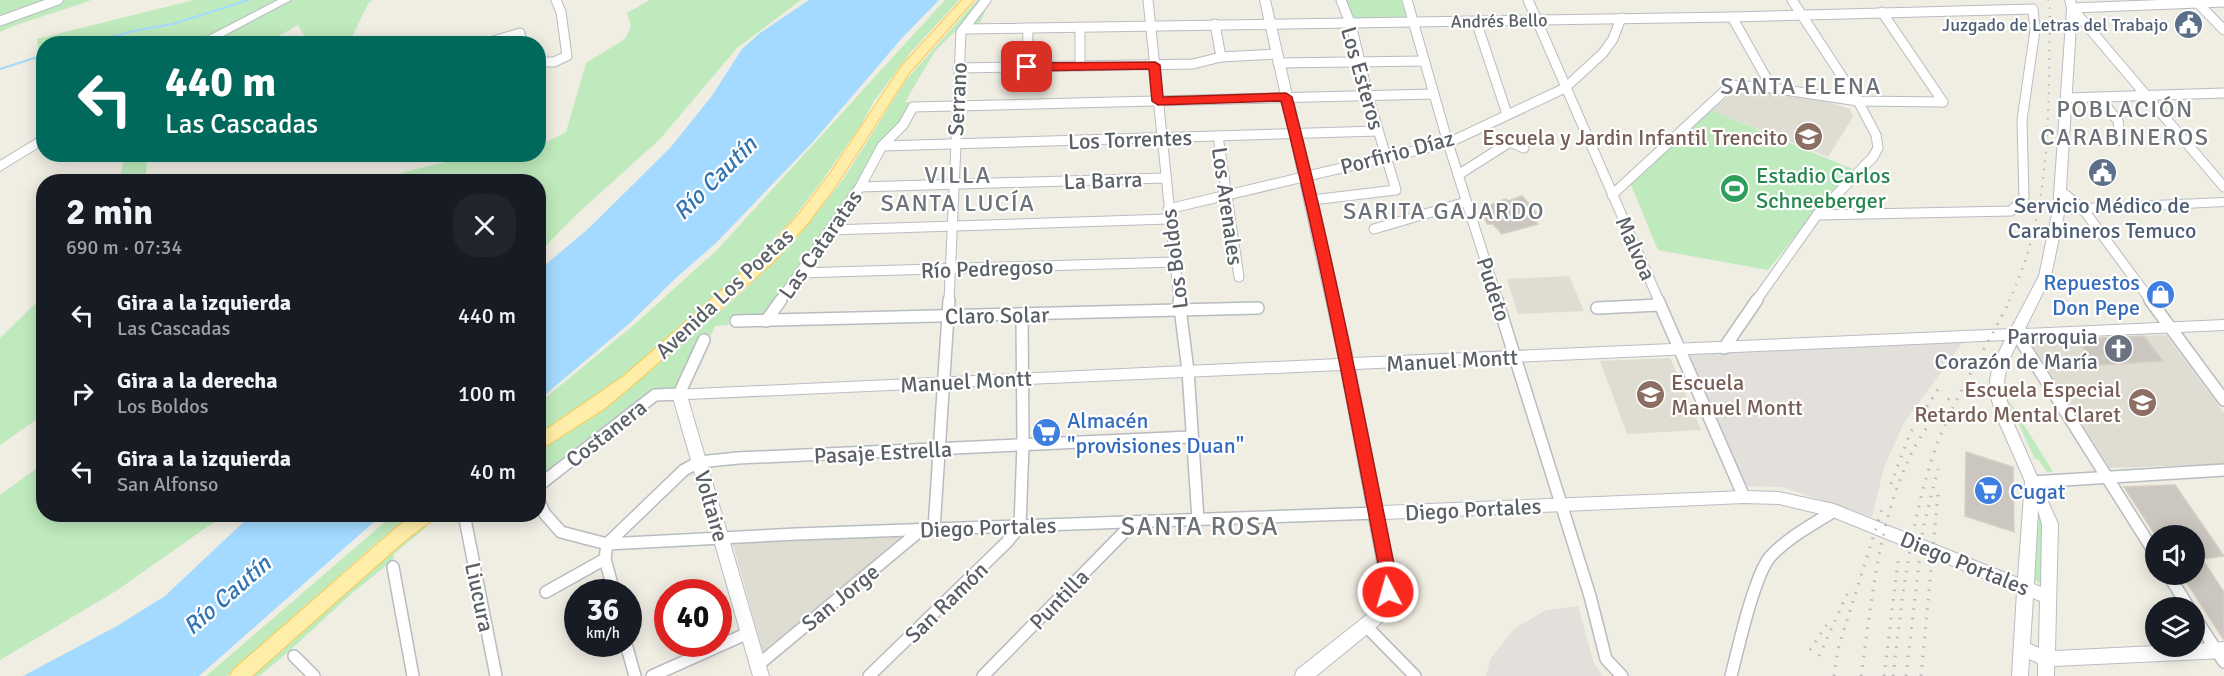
<!DOCTYPE html>
<html lang="es">
<head>
<meta charset="utf-8">
<style>
	body { margin:0; font-family:Signika,sans-serif; background:#20242c; color:#f1f3f6; height:100vh; display:flex; flex-direction:column; font-size:22px; white-space:nowrap }
	* { box-sizing:border-box; margin:0 }
	p { font-size:20px; color:#9ea1a6 }
	.icon { flex:none; width:33px; height:33px; fill:none; stroke:currentColor; stroke-width:2; stroke-linecap:round; stroke-linejoin:round }
	.map { position:relative; flex:1; overflow:hidden }
	.panel { position:absolute; left:36px; top:174px; width:510px; height:348px; display:flex; flex-direction:column; background:#171b24; border-radius:24px; box-shadow:0 3px 15px #0003 }
	.panel>* { flex:none }
	.hud { position:absolute; left:36px; top:36px; width:510px; height:126px; border-radius:24px; box-shadow:0 3px 15px #0003; background:#00695c; color:#fff; overflow:hidden }
	.controls { position:absolute; left:2145px; top:525px; display:grid; gap:12px }
	.controls a { display:grid; place-items:center; width:60px; height:60px; border-radius:50%; background:#171b24; box-shadow:0 3px 15px #0003; font-size:30px }
	.speed { position:absolute; left:564px; top:579px; display:flex; gap:12px; font-size:30px; font-weight:700; text-align:center }
	.speed>* { display:grid; place-content:center; width:78px; height:78px; border-radius:50%; background:#171b24; box-shadow:0 3px 15px #0003; line-height:1 }
	.speed small { font-size:15px; font-weight:400 }
	.speed .limit { border:9px solid #d22; background:#fff; color:#111 }
	.pin { position:absolute; display:grid; place-items:center; width:51px; height:51px; color:#fff; margin:-26px; border-radius:12px; box-shadow:0 3px 9px #0006 }
	.me { position:absolute; width:66px; margin:-33px; rotate:354deg; stroke-linejoin:round; filter:drop-shadow(0 0 4px #0008) }
	.turn { display:flex; align-items:center; gap:21px; height:126px; padding:0 30px; font-size:27px }
	.turn .icon { width:78px; height:78px; stroke-width:2.5 }
	.turn b { display:block; font-size:42px; line-height:51px }
	.round { display:grid; place-items:center; flex:none; width:63px; height:63px; border-radius:24px; background:#20242c }
	.headline { display:flex; align-items:center; justify-content:space-between; height:102px; padding:0 30px }
	h1 { font-size:36px; font-weight:700; line-height:45px }
	ul { padding:0; list-style:none }
	li { display:flex; align-items:center; gap:18px; height:78px; padding:0 30px }
	li div { flex:1 }
	li b { display:block; font-size:22px }
	li em { font-style:normal }
	.map>svg:first-child { display:block }
	.industrial { fill:#e3e0db }
	.education { fill:#dfdcd2 }
	.green { fill:#bfeabd }
	.water { fill:#a4daff }
	.lines { fill:none; stroke-linecap:round; stroke-linejoin:round }
	.stream { stroke:#a4daff; stroke-width:2 }
	.building { fill:#cbc7c0; stroke:#d5cec1; stroke-width:1.5 }
	.street-far1-casing { stroke:#b8bcc1; stroke-width:11 }
	.street-casing { stroke:#b8bcc1; stroke-width:14 }
	.secondary-casing { stroke:#b9bdc3; stroke-width:2 }
	.primary-casing { stroke:#ffc84d; stroke-width:2 }
	.street-far1 { stroke:#fff; stroke-width:9 }
	.street { stroke:#fff; stroke-width:11 }
	.secondary { fill:#fff; fill-rule:evenodd }
	.primary { fill:#ffeea9; fill-rule:evenodd }
	.rail-far1 { stroke:#b5b6b7; stroke-width:2; stroke-dasharray:1.5 7; stroke-linecap:butt }
	.rail { stroke:#b5b6b7; stroke-width:3; stroke-dasharray:1.5 8; stroke-linecap:butt }
	.route { fill:#fb281e; stroke:#a31a14; stroke-width:1.5 }
	.labels { text-anchor:middle; stroke-width:4.5; stroke-linejoin:round; paint-order:stroke }
	.far-street-label { font-size:18px; fill:#5b6066; stroke:#fff }
	.far-service-label { font-size:18px; fill:#4e5e75; stroke:#fff; text-anchor:end }
	.street-label { font-size:22px; fill:#5b6066; stroke:#fff }
	.education-label { font-size:22px; fill:#785e54; stroke:#fff; text-anchor:end }
	.leisure-label { font-size:22px; fill:#27864d; stroke:#fff; text-anchor:start }
	.service-label { font-size:22px; fill:#4e5e75; stroke:#fff }
	.shop-label { font-size:22px; fill:#366cbe; stroke:#fff; text-anchor:start }
	.worship-label { font-size:22px; fill:#5b616d; stroke:#fff; text-anchor:end }
	.neighbourhood-label { font-size:24px; letter-spacing:1.5px; fill:#6c7278; stroke:#fff }
	.water-label { font-size:24px; font-style:italic; fill:#3375b3; stroke:#fff }
	.quarter-label { font-size:26px; letter-spacing:1.5px; fill:#6c7278; stroke:#fff }
</style>
</head>
<body>
<div class="map">
<svg width="2224" height="676" viewBox="0 0 2224 676">
	<rect width="100%" height="100%" fill="#f0ede3"/>
	<g class="industrial">
		<path d="M1963,342L1904,423L1884,467L1872,517L1781,487L1744,486L1689,353Z"/>
		<path d="M1578,606L1594,663L1603,676H1486L1491,658L1514,629L1546,610Z"/>
	</g>
	<g class="education">
		<path d="M1738,89L1776,91L1828,102L1850,109L1853,117L1828,157L1711,110Z"/>
		<path d="M1569,276L1584,311L1518,314L1507,279Z"/>
		<path d="M2166,335L2224,413V464L2110,468L2028,339Z"/>
		<path d="M1670,358L1701,430L1627,434L1600,361Z"/>
		<path d="M903,535L764,655L732,541Z"/>
	</g>
	<g class="green">
		<path d="M0,0H91C61,12 30,18 0,32Z"/>
		<path d="M194,0H373L368,4L349,43H308L298,25L267,43L44,44L42,76L37,39Z"/>
		<path d="M650,0H801L737,48L660,139L576,215L539,253L538,182L386,181L404,172L475,155L538,154L539,146L566,132L586,63L625,39L631,26L627,13Z"/>
		<path d="M945,0H959L911,52L874,101L861,125L821,182L791,221L748,265L679,332L631,374L539,434V403L635,324L718,249Z"/>
		<path d="M977,0H990L980,23L967,24L958,33L954,32L935,51L905,102L913,103L796,273L761,319H729L728,325L715,326L711,335L701,334L678,386L668,391L539,483V451L594,414L631,387L742,292L796,239L844,178L906,80Z"/>
		<path d="M1344,0H1401L1407,19L1349,20Z"/>
		<path d="M1711,110L1855,170L1811,216L1768,270L1658,250L1631,185Z"/>
		<path d="M125,155H148L145,181H119Z"/>
		<path d="M43,296V415L0,445V338Z"/>
		<path d="M2008,401H2009L2053,472H2047L2038,459H2035Z"/>
		<path d="M43,464L44,514L224,515L116,591L0,660V495Z"/>
		<path d="M2036,502H2042L2044,583L2040,584L2034,579Z"/>
		<path d="M393,515H411L374,545L227,676H206Z"/>
		<path d="M436,515H458L429,521L424,529L394,554L393,560L350,595L286,654L259,676H252L389,552Z"/>
	</g>
	<g class="water">
		<path d="M809,0H939L903,37L812,143L716,243L677,277L631,322L539,400V270L588,229L670,148L711,97L742,49L760,33Z"/>
		<path d="M252,514L382,515L199,676H23L117,626L165,596Z"/>
	</g>
	<g class="lines">
		<g class="stream">
			<path d="M84,44L138,30L173,24L248,0"/>
			<path d="M0,69L44,55"/>
		</g>
	</g>
	<g class="building">
		<path d="M1522,196L1541,218L1535,220L1538,224L1502,234L1493,224H1487L1481,209L1506,199L1508,201Z"/>
		<path d="M2144,336L2163,361L2096,365L2077,339Z"/>
		<path d="M1966,452L2013,467L2014,532L1965,516Z"/>
		<path d="M2175,485L2224,556L2202,559L2224,592V640L2181,574H2194V536H2156L2124,487Z"/>
	</g>
	<g class="lines">
		<defs>
			<g id="street-far1">
				<path d="M1148,0L1179,301"/>
				<path d="M1407,0L1448,143L1498,301"/>
				<path d="M1528,0L1659,301"/>
				<path d="M2195,0L2224,30"/>
				<path d="M2072,8L2224,187"/>
				<path d="M2072,8L2224,2"/>
				<path d="M1882,12L1943,102"/>
				<path d="M1732,17L1772,88"/>
				<path d="M0,21L58,0"/>
				<path d="M1476,21L1507,114"/>
				<path d="M1215,24L1221,57"/>
				<path d="M1080,27V66"/>
				<path d="M966,29L1732,17L2033,9L2035,30L2022,120L2024,198L2011,211L1817,215"/>
				<path d="M484,44L520,33L522,44"/>
				<path d="M538,62H554L567,56L561,12L556,0"/>
				<path d="M1278,63L1424,61"/>
				<path d="M1027,67L1028,28"/>
				<path d="M958,68L1193,64L1221,57L1276,54"/>
				<path d="M2099,97L2118,121L2121,141"/>
				<path d="M2068,98L2224,93"/>
				<path d="M1218,136L1239,277"/>
				<path d="M882,146L1378,131"/>
				<path d="M1458,175L1510,142L1524,148"/>
				<path d="M860,187L1165,178"/>
				<path d="M2061,191L2083,209L2151,301"/>
				<path d="M1612,195L1731,85L1772,88L1858,101L1943,102"/>
				<path d="M1312,200L1396,190L1368,96L1352,28L1341,0"/>
				<path d="M1168,209L1448,143L1565,88L1603,53L1613,39L1621,18"/>
				<path d="M1374,229L1466,202"/>
				<path d="M830,230L1169,219"/>
				<path d="M800,273L1174,262"/>
				<path d="M780,301L860,187L882,146L903,125L913,107L1434,94"/>
				<path d="M949,301L961,32L986,0"/>
				<path d="M1756,301L1817,215L1873,157L1878,148L1876,135L1858,101L1792,0"/>
			</g>
			<g id="street">
				<path d="M1179,300L1188,371L1198,519"/>
				<path d="M1497,300L1590,596L1606,659L1622,676"/>
				<path d="M1658,300L1744,497"/>
				<path d="M2150,300L2224,400"/>
				<path d="M1597,308L1660,305"/>
				<path d="M736,321L1258,308"/>
				<path d="M766,321L781,300"/>
				<path d="M2016,333L2156,555"/>
				<path d="M1724,348L1757,300"/>
				<path d="M2032,482L2224,470"/>
				<path d="M538,486L655,395L679,394L704,340"/>
				<path d="M538,500L545,514L561,532L607,544L797,534L1376,513"/>
				<path d="M464,514L496,676"/>
				<path d="M934,529L949,300"/>
				<path d="M393,567L413,676"/>
				<path d="M2168,574L2189,608"/>
				<path d="M546,592L605,559"/>
				<path d="M614,592L605,559L607,544L684,470L699,462L738,458L1191,437"/>
				<path d="M2194,616L2224,662"/>
				<path d="M1366,626L1415,676"/>
				<path d="M626,644L635,676"/>
				<path d="M294,656L314,676"/>
				<path d="M758,665L922,529"/>
				<path d="M652,676L748,633"/>
				<path d="M869,676L1007,542L1020,526L1023,445L1022,314"/>
				<path d="M983,676L1134,522"/>
				<path d="M1731,676C1738,649 1754,576 1770,557C1787,538 1813,524 1834,511"/>
			</g>
			<g id="secondary">
				<path d="M278,0H291L208,44H193Z"/>
				<path d="M1260,0H1270L1353,358L2011,329L2039,276L2053,210L2067,8L2065,0H2075L2077,8L2065,205L2224,198V206L2064,214L2051,276L2025,329L2224,320V330L2019,339L2007,364L2004,381L2007,401L2013,422L2058,524L2055,651L2156,646H2194V644L2224,642V658L2054,666V676H2038V663L2029,659L2028,676H2012L2017,592L1833,517L1779,504L1744,503L1384,519L1397,583L1393,604L1381,623L1316,676H1295L1297,670L1369,613L1379,597L1381,583L1341,370L688,399L769,676H753L672,394L674,390L1339,359ZM2005,340L1993,364L1990,381L1992,401L1999,422L2025,481L2018,578L1834,504L1779,492L1744,491L1382,506L1355,369ZM2038,510L2042,524L2041,587L2034,584ZM2033,598L2040,601L2039,648L2030,644Z"/>
				<path d="M44,134V144L0,171V161Z"/>
			</g>
			<g id="primary">
				<path d="M962,0H974L909,73L839,181L809,222L772,263L634,384L604,409L538,451V435L624,376L762,255L799,214L829,175L901,67Z"/>
				<path d="M414,514H436L434,519L408,538L252,676H230L233,670L396,528Z"/>
			</g>
		</defs>
		<use href="#street-far1" class="street-far1-casing"/>
		<use href="#street" class="street-casing"/>
		<use href="#secondary" class="secondary-casing"/>
		<use href="#primary" class="primary-casing"/>
		<use href="#street-far1" class="street-far1"/>
		<use href="#street" class="street"/>
		<use href="#secondary" class="secondary"/>
		<use href="#primary" class="primary"/>
		<path class="rail-far1" d="M2009,301C2053,209 2048,108 2050,9L2048,0"/>
		<g class="rail">
			<path d="M1891,484L1910,433L1942,383"/>
			<path d="M1810,650L1830,620"/>
			<path d="M1819,656L1849,590"/>
			<path d="M1834,676L1838,649L1882,509"/>
			<path d="M1861,676C1873,596 1878,513 1918,441C1928,424 1941,409 1953,393"/>
			<path d="M1884,676L1898,561"/>
			<path d="M1893,676C1902,599 1910,521 1936,447C1955,395 1986,349 2010,300"/>
			<path d="M1906,676L1923,528L1938,469"/>
			<path d="M1921,676L1938,494"/>
		</g>
	</g>
	<path class="route" d="M1155,62L1160,65L1163,97L1286,93L1292,97C1333,254 1364,414 1396,574V592L1394,597L1388,599L1383,597L1380,574C1350,416 1321,257 1281,101L1158,105L1152,101L1149,69L1027,71L1021,67L1027,63Z"/>
	<defs>
		<symbol id="civic-disc" viewBox="-11 -11 22 22"><circle r="9.5" fill="#5c6f8a" stroke="#fff"/><path d="M-.6-6.5H3V-4.5H.6V-3L4-1V1h2V6H-6V1h2V-1L-.6-3ZM-1.2 2.5V6h2.4V2.5Z" fill="#fff"/></symbol>
		<symbol id="school-disc" viewBox="-11 -11 22 22"><circle r="9.5" fill="#8d6e63" stroke="#fff"/><path d="M0-5L7-2L0 1L-7-2ZM-4 1L0 2.5L4 1V4Q0 6-4 4Z" fill="#fff"/></symbol>
		<symbol id="stadium-disc" viewBox="-11 -11 22 22"><circle r="9.5" fill="#2e9e5b" stroke="#fff"/><path d="M0-5a6.5 5 0 1 0 0 10a6.5 5 0 1 0 0-10ZM-3.5-1.8h7v3.6h-7Z" fill="#fff"/></symbol>
		<symbol id="shop-disc" viewBox="-11 -11 22 22"><circle r="9.5" fill="#3f7fe0" stroke="#fff"/><path d="M-5-2.5h2.3a2.7 3.5 0 0 1 5.4 0H5L5.5 6h-11ZM-1.5-2.5h3a1.5 2.3 0 0 0-3 0Z" fill="#fff"/></symbol>
		<symbol id="church-disc" viewBox="-11 -11 22 22"><circle r="9.5" fill="#6b7280" stroke="#fff"/><path d="M-1.2-6h2.4v3.5h3.3v2.4h-3.3V6h-2.4V-.1h-3.3v-2.4h3.3Z" fill="#fff"/></symbol>
		<symbol id="supermarket-disc" viewBox="-11 -11 22 22"><circle r="9.5" fill="#3f7fe0" stroke="#fff"/><path d="M-6-5.5h2.5l.6 2H6L4.5 2H-2.5L-4.4-4H-6ZM-1.5 3.2a1.3 1.3 0 1 0 .1 0ZM3 3.2a1.3 1.3 0 1 0 .1 0Z" fill="#fff"/></symbol>
	</defs>
	<g fill-rule="evenodd">
		<use href="#civic-disc" x="2172" y="8" width="33" height="33"/>
		<use href="#school-disc" x="1792" y="120" width="33" height="33"/>
		<use href="#civic-disc" x="2086" y="156" width="33" height="33"/>
		<use href="#stadium-disc" x="1718" y="172" width="33" height="33"/>
		<use href="#shop-disc" x="2144" y="278" width="33" height="33"/>
		<use href="#church-disc" x="2102" y="332" width="33" height="33"/>
		<use href="#school-disc" x="1634" y="378" width="33" height="33"/>
		<use href="#school-disc" x="2126" y="386" width="33" height="33"/>
		<use href="#supermarket-disc" x="1030" y="416" width="33" height="33"/>
		<use href="#supermarket-disc" x="1972" y="474" width="33" height="33"/>
	</g>
	<g class="labels">
		<g class="far-street-label">
			<text transform="translate(1499 21) rotate(-1)" y="6">Andrés Bello</text>
		</g>
		<g class="far-service-label">
			<text x="2168" y="31">Juzgado de Letras del Trabajo</text>
		</g>
		<g class="street-label">
			<text transform="translate(1363 78) rotate(74)" y="8">Los Esteros</text>
			<text transform="translate(957 99) rotate(-87)" y="8">Serrano</text>
			<text transform="translate(1130 139) rotate(-2)" y="8">Los Torrentes</text>
			<text transform="translate(1397 152) rotate(-15)" y="8">Porfirio Díaz</text>
			<text transform="translate(1103 180) rotate(-2)" y="8">La Barra</text>
			<text transform="translate(1228 206) rotate(82)" y="8">Los Arenales</text>
			<text transform="translate(820 244) rotate(-55)" y="8">Las Cataratas</text>
			<text transform="translate(1636 248) rotate(66)" y="8">Malvoa</text>
			<text transform="translate(1174 259) rotate(-97)" y="8">Los Boldos</text>
			<text transform="translate(987 268) rotate(-2)" y="8">Río Pedregoso</text>
			<text transform="translate(1494 289) rotate(72)" y="8">Pudeto</text>
			<text transform="translate(724 293) rotate(-43)" y="8">Avenida Los Poetas</text>
			<text transform="translate(997 315) rotate(-1)" y="8">Claro Solar</text>
			<text transform="translate(1452 360) rotate(-3)" y="8">Manuel Montt</text>
			<text transform="translate(966 381) rotate(-3)" y="8">Manuel Montt</text>
			<text transform="translate(606 433) rotate(-38)" y="8">Costanera</text>
			<text transform="translate(883 452) rotate(-3)" y="8">Pasaje Estrella</text>
			<text transform="translate(712 506) rotate(74)" y="8">Voltaire</text>
			<text transform="translate(1473 509) rotate(-3)" y="8">Diego Portales</text>
			<text transform="translate(988 527) rotate(-2)" y="8">Diego Portales</text>
			<text transform="translate(1965 563) rotate(22)" y="8">Diego Portales</text>
			<text transform="translate(480 597) rotate(78)" y="8">Liucura</text>
			<text transform="translate(840 597) rotate(-39)" y="8">San Jorge</text>
			<text transform="translate(1059 599) rotate(-46)" y="8">Puntilla</text>
			<text transform="translate(946 602) rotate(-44)" y="8">San Ramón</text>
		</g>
		<g class="education-label">
			<text x="1788" y="145">Escuela y Jardin Infantil Trencito</text>
			<text x="1671" y="390" text-anchor="start">Escuela<tspan x="1671" dy="25">Manuel Montt</tspan></text>
			<text x="2121" y="397">Escuela Especial<tspan x="2121" dy="25">Retardo Mental Claret</tspan></text>
		</g>
		<g class="leisure-label">
			<text x="1756" y="183">Estadio Carlos<tspan x="1756" dy="25">Schneeberger</tspan></text>
		</g>
		<g class="service-label">
			<text x="2102" y="213">Servicio Médico de<tspan x="2102" dy="25">Carabineros Temuco</tspan></text>
		</g>
		<g class="shop-label">
			<text x="2140" y="290" text-anchor="end">Repuestos<tspan x="2140" dy="25">Don Pepe</tspan></text>
			<text x="1067" y="428">Almacén<tspan x="1067" dy="25">"provisiones Duan"</tspan></text>
			<text x="2010" y="499">Cugat</text>
		</g>
		<g class="worship-label">
			<text x="2098" y="344">Parroquia<tspan x="2098" dy="25">Corazón de María</tspan></text>
		</g>
		<g class="neighbourhood-label">
			<text x="1801" y="94">SANTA ELENA</text>
			<text x="2125" y="117">POBLACIÓN<tspan x="2125" dy="28">CARABINEROS</tspan></text>
			<text x="958" y="183">VILLA<tspan x="958" dy="28">SANTA LUCÍA</tspan></text>
			<text x="1444" y="219">SARITA GAJARDO</text>
		</g>
		<g class="water-label">
			<text transform="translate(715 178) rotate(-45)" y="8">Río Cautín</text>
			<text transform="translate(227 595) rotate(-41)" y="8">Río Cautín</text>
		</g>
		<g class="quarter-label">
			<text x="1200" y="535">SANTA ROSA</text>
		</g>
	</g>
</svg>
<div class="controls">
<a><svg class="icon" aria-label="sound" viewBox="0 0 24 24"><path d="M4 9h4l5-4v14l-5-4H4zM17 9q2 3 0 6"/></svg></a>
<a><svg class="icon" aria-label="layers" viewBox="0 0 24 24"><path d="M12 4l9 5-9 5-9-5zM3 14l9 5 9-5"/></svg></a>
</div>
<div class="speed"><div>36<small>km/h</small></div><div class="limit">40</div></div>
<div class="pin" style="left:1027px;top:67px;background:#d93025"><svg class="icon" aria-label="arrive" viewBox="0 0 24 24"><path d="M6 21V4h12l-3 4 3 4H6"/></svg></div>
<svg class="me" style="left:1388px;top:592px" viewBox="-20 -20 40 40"><circle r="17" fill="#fb281e" stroke="#fff" stroke-width="3"/><path d="M0-11L8 9 0 5-8 9z" fill="#fff"/></svg>
<div class="hud">
<div class="turn"><svg class="icon" aria-label="left" viewBox="0 0 24 24"><path d="M17 20v-9H6M10 6l-5 5 5 5"/></svg><div><b>440 m</b>Las Cascadas</div></div>
</div>
<section class="panel">
<div class="headline"><div><h1>2 min</h1><p>690 m · 07:34</p></div><a class="round"><svg class="icon" aria-label="close" viewBox="0 0 24 24"><path d="M6 6l12 12M18 6L6 18"/></svg></a></div>
<ul>
<li><svg class="icon" aria-label="left" viewBox="0 0 24 24"><path d="M17 20v-9H6M10 6l-5 5 5 5"/></svg><div><b>Gira a la izquierda</b><p>Las Cascadas</p></div><em>440 m</em></li>
<li><svg class="icon" aria-label="right" viewBox="0 0 24 24"><path d="M7 20v-9h11M14 6l5 5-5 5"/></svg><div><b>Gira a la derecha</b><p>Los Boldos</p></div><em>100 m</em></li>
<li><svg class="icon" aria-label="left" viewBox="0 0 24 24"><path d="M17 20v-9H6M10 6l-5 5 5 5"/></svg><div><b>Gira a la izquierda</b><p>San Alfonso</p></div><em>40 m</em></li>
</ul>
</section>
</div>
</body>
</html>
